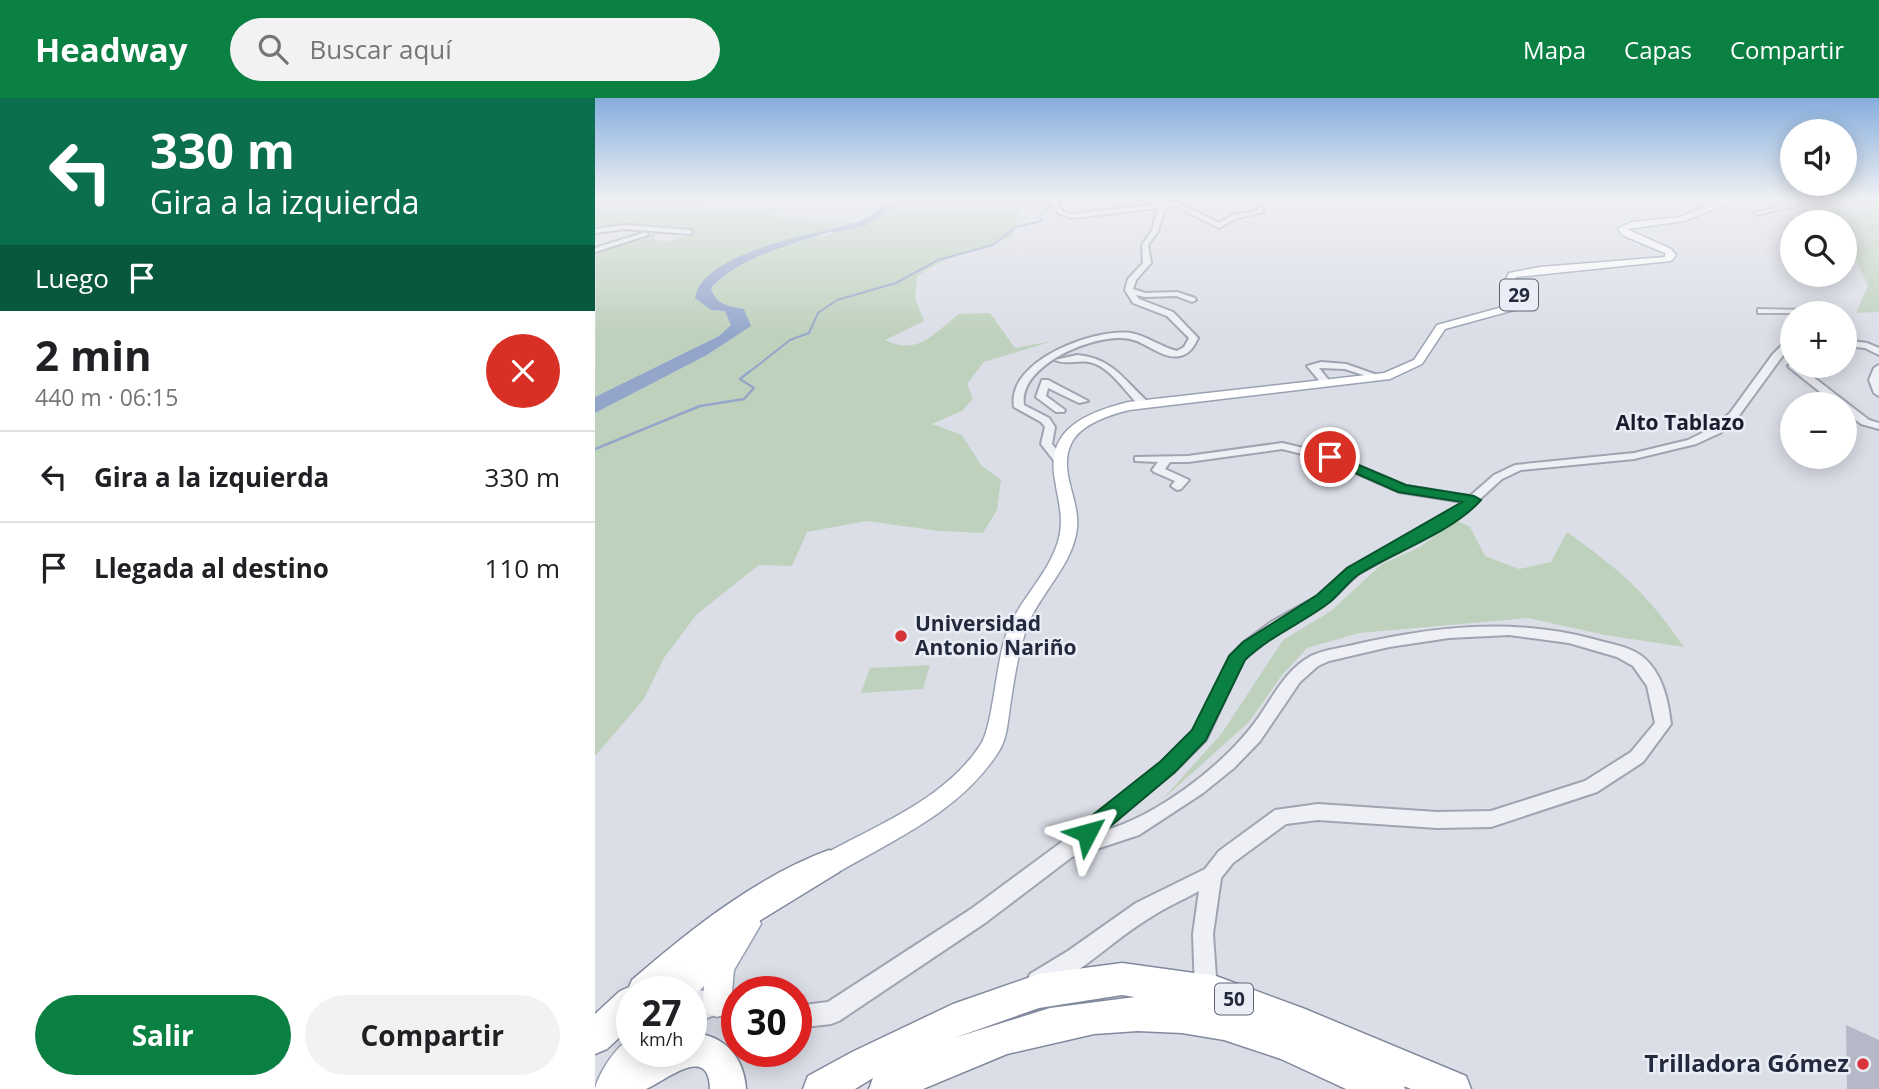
<!DOCTYPE html>
<html lang="es">
<head>
<meta charset="utf-8">
<style>
	body { margin:0; font-family:"Open Sans",sans-serif; background:#f2f2f2; color:#202124; height:100vh; display:flex; flex-direction:column; font-size:26px; white-space:nowrap }
	* { box-sizing:border-box; margin:0 }
	p { font-size:23px; color:#757577 }
	.icon { flex:none; width:38px; height:38px; fill:none; stroke:currentColor; stroke-width:2; stroke-linecap:round; stroke-linejoin:round }
	.map { position:relative; flex:1; overflow:hidden }
	.panel { display:flex; flex-direction:column; background:#fff; width:595px }
	.panel>* { flex:none }
	.banner { background:#0b6e4f; color:#fff; overflow:hidden }
	.tools { position:absolute; left:1185px; top:21px; display:grid; gap:14px }
	.tools a { display:grid; place-items:center; width:77px; height:77px; border-radius:50%; background:#fff; box-shadow:0 4px 18px #0003; font-size:35px }
	.speed { position:absolute; left:21px; top:878px; display:flex; gap:14px; font-size:35px; font-weight:700; text-align:center }
	.speed>* { display:grid; place-content:center; width:91px; height:91px; border-radius:50%; background:#fff; box-shadow:0 4px 18px #0003; line-height:1 }
	.speed small { font-size:18px; font-weight:400 }
	.speed .limit { border:10px solid #d22; background:#fff; color:#111 }
	.pin { position:absolute; display:grid; place-items:center; width:60px; height:60px; color:#fff; margin:-30px; border:4px solid #fff; border-radius:50%; box-shadow:0 2px 7px #0007 }
	.me { position:absolute; width:77px; margin:-38px; rotate:51deg; stroke-linejoin:round; filter:drop-shadow(0 0 5px #0008) }
	.turn { display:flex; align-items:center; gap:24px; height:147px; padding:0 35px; font-size:32px }
	.turn .icon { width:91px; height:91px; stroke-width:2.5 }
	.turn b { display:block; font-size:49px; line-height:60px }
	.then { display:flex; align-items:center; height:66px; padding:0 35px; background:#0003; gap:14px; font-size:26px }
	.round { display:grid; place-items:center; flex:none; width:74px; height:74px; border-radius:37px; background:#f2f2f2 }
	.headline { display:flex; align-items:center; justify-content:space-between; height:119px; padding:0 35px }
	h1 { font-size:42px; font-weight:700; line-height:52px }
	.action { display:flex; gap:14px; margin-top:auto; padding:14px 35px }
	.action a { flex:1; height:80px; border-radius:42px; background:#0b8043; color:#fff; font-size:28px; font-weight:700; line-height:80px; text-align:center }
	.action a+a { background:#f2f2f2; color:#202124 }
	ul { padding:0; list-style:none }
	li { display:flex; align-items:center; gap:21px; height:91px; padding:0 35px; border-top:2px solid #e0e0e0 }
	li div { flex:1 }
	li b { display:block; font-size:26px }
	li em { font-style:normal }
	header { display:flex; align-items:center; gap:42px; box-sizing:border-box; height:98px; padding:0 35px; background:#0b8043; color:#fff }
	header strong { font-size:33px }
	nav { display:flex; gap:38px; margin-inline-start:auto; font-size:24px }
	.search { width:490px; height:63px; background:#f2f2f2; display:flex; align-items:center; gap:18px; box-sizing:border-box; padding:0 24px; border-radius:38px; color:#757577; font-size:26px }
	main { display:flex; flex:1; min-height:0 }
	.map>svg:first-child { display:block }
	.green { fill:#bed1bc }
	.water { fill:#93a6ca }
	.lines { fill:none; stroke-linecap:round; stroke-linejoin:round }
	.stream-far1 { stroke:#93a6ca; stroke-width:2 }
	.stream { stroke:#93a6ca; stroke-width:2.5 }
	.river { fill:#93a6ca; fill-rule:evenodd }
	.building { fill:#b5b9c7 }
	.minor-casing { stroke:#a0a4b1; stroke-width:4 }
	.major-casing { stroke:#9aa1b3; stroke-width:3 }
	.highway-casing { stroke:#82899e; stroke-width:3 }
	.minor { fill:#eef0f5; fill-rule:evenodd }
	.major { fill:#fff; fill-rule:evenodd }
	.highway { fill:#fff; fill-rule:evenodd }
	.route { fill:#0b8043; stroke:#07532c; stroke-width:2 }
	.poi-dot { fill:#d63639; stroke:#eaedf5; stroke-width:2.5 }
	.labels { text-anchor:middle; stroke-width:5; stroke-linejoin:round; paint-order:stroke }
	.shield { fill:#eaedf5; stroke:#5f6475; stroke-width:2 }
	.shield-label { font-size:19px; font-weight:bold; fill:#242a3e }
	.far-quarter-label { font-size:21px; font-weight:bold; fill:#171c2e; stroke:#eaedf5 }
	.poi-label { font-size:21px; font-weight:bold; fill:#242a3e; stroke:#eaedf5; text-anchor:start }
	.near-poi-label { font-size:24px; font-weight:bold; fill:#242a3e; stroke:#eaedf5; text-anchor:end }
</style>
</head>
<body>
<header>
<strong>Headway</strong>
<div class="search"><svg class="icon" aria-label="search" viewBox="0 0 24 24"><circle cx="10" cy="10" r="6"/><path d="M15 15l6 6"/></svg>Buscar aquí</div>
<nav><a>Mapa</a><a>Capas</a><a>Compartir</a></nav>
</header>
<main>
<section class="panel">
<div class="banner">
<div class="turn"><svg class="icon" aria-label="left" viewBox="0 0 24 24"><path d="M17 20v-9H6M10 6l-5 5 5 5"/></svg><div><b>330 m</b>Gira a la izquierda</div></div>
<div class="then">Luego<svg class="icon" aria-label="arrive" viewBox="0 0 24 24"><path d="M6 21V4h12l-3 4 3 4H6"/></svg></div>
</div>
<div class="headline"><div><h1>2 min</h1><p>440 m · 06:15</p></div><a class="round" style="background:#d93025;color:#fff"><svg class="icon" aria-label="close" viewBox="0 0 24 24"><path d="M6 6l12 12M18 6L6 18"/></svg></a></div>
<ul>
<li><svg class="icon" aria-label="left" viewBox="0 0 24 24"><path d="M17 20v-9H6M10 6l-5 5 5 5"/></svg><div><b>Gira a la izquierda</b></div><em>330 m</em></li>
<li><svg class="icon" aria-label="arrive" viewBox="0 0 24 24"><path d="M6 21V4h12l-3 4 3 4H6"/></svg><div><b>Llegada al destino</b></div><em>110 m</em></li>
</ul>
<div class="action"><a>Salir</a><a>Compartir</a></div>
</section>
<div class="map">
<svg width="1284" height="991" viewBox="0 0 1284 991">
	<rect width="100%" height="100%" fill="#dbdee7"/>
	<g class="green">
		<path d="M21,99H82L67,104L90,103L117,111H194L175,118L263,125C206,140 154,148 107,185L116,212L130,213L137,227L124,238L0,299L1,158L12,149L58,135H61L59,142L74,143L101,134C84,126 20,126 0,128V103Z"/>
		<path d="M317,99H478L425,109L418,138C386,152 349,157 322,179L320,200L329,223L290,242C323,259 340,234 364,216L395,215L420,250L458,243L389,264L372,286L378,301L367,313L337,326L367,337L386,367L406,382L402,412L388,435L345,433L271,423L212,434L197,468L164,467L102,516L69,560L49,601L0,658V315L112,257L155,228L149,211C133,208 121,207 116,190C155,149 214,142 265,129C284,124 300,107 317,99Z"/>
		<path d="M1245,99H1284V214L1261,215L1273,188L1261,162L1250,154V124H1242L1233,107Z"/>
		<path d="M861,422L875,429L890,458L924,471L956,464L972,434C1025,472 1052,495 1089,549L1010,537L933,520L764,535L712,550L687,577L654,624L567,702L627,635L688,542L736,513L787,466L825,449Z"/>
		<path d="M335,567L328,591L266,595L275,570Z"/>
	</g>
	<path class="water" d="M263,125L270,127C257,132 241,131 228,136C190,149 145,159 116,190C121,207 133,208 149,211L156,228L112,257L0,315V299L124,238L136,227L130,213L116,212L100,200C108,153 224,135 263,125Z"/>
	<g class="lines">
		<path class="stream-far1" d="M153,275L195,242L214,235L223,215L242,202L301,185L343,162L398,147L421,129L447,123L444,118L454,108L438,99"/>
		<path class="stream" d="M0,351L105,308L149,301L159,290L145,281L155,273"/>
		<path class="river" d="M305,99H315L270,128L238,135L233,132L264,124Z"/>
	</g>
	<path class="building" d="M1251,927L1284,942V991H1252Z"/>
	<g class="lines">
		<defs>
			<g id="minor">
				<path d="M394,99H401L394,104H390Z"/>
				<path d="M453,99H459L468,114L477,116L582,104L624,125L638,117L663,113V108H667L669,114L642,120L624,130L581,108L570,109L563,133L553,147L556,165L541,182L538,191L550,195L582,194L600,200L601,202L597,204L581,198L550,199L541,197L544,201L578,214L603,240C599,248 595,256 585,258C568,262 551,244 535,241C501,234 423,267 429,307L454,320L460,329L457,346L470,362L464,365L460,364L446,346L450,329L446,324L419,309C411,263 499,230 536,235C552,238 566,249 582,253L589,249L594,240L572,218L538,205L530,192L533,181L548,165L547,147L557,133L563,110L477,120L464,116Z"/>
				<path d="M1190,99L1201,101L1203,107L1161,117L1158,115L1197,106Z"/>
				<path d="M30,127L95,132L98,134L95,136L30,131L0,135V131Z"/>
				<path d="M51,134L53,137L0,154V150Z"/>
				<path d="M1163,211L1216,212L1220,215H1163Z"/>
				<path d="M1197,237V245L1143,319L1125,335L1101,346L1039,361L926,372L907,381L865,419L763,476L733,504L686,532L649,561L611,642L579,674L508,733C560,719 625,670 658,627C676,604 688,573 716,558C730,551 747,550 762,546C841,528 919,520 998,541C1015,546 1034,548 1048,559C1068,576 1073,602 1076,626L1048,664L1002,694L896,729L842,730L723,722L691,726L638,765L626,780L618,836L622,893L619,901L611,904L603,901L600,893L598,836L604,793C588,802 571,809 556,819C517,842 486,877 443,895L435,892L432,884L435,876L473,853L541,805L610,771L624,753L680,712L723,706L842,714L896,713L990,683L1036,654L1060,625L1052,588L1038,568L1022,559L974,545L914,537L854,540L794,549L734,563L723,568L705,584L665,643L639,670L608,695L544,737L477,759L390,825L244,923L236,926L201,930V908L233,904L376,811L464,746L567,664L599,633L635,558L649,544L676,524L723,498L753,470L857,413L868,404L804,394L731,362L687,351L593,364H575L570,371L594,382L586,391L582,392L576,388L580,383L559,374L557,372L563,364L540,363V359L593,358L687,345L739,357L811,388L875,398L899,377L920,367L1039,355L1093,342L1117,330L1135,315L1178,256Z"/>
				<path d="M1250,242L1272,245L1284,250V257L1270,250L1250,248Z"/>
				<path d="M482,257C517,260 528,281 553,304V308H545C530,294 515,268 494,264C483,262 469,267 460,262Z"/>
				<path d="M726,264L751,266L788,279L783,282L750,271L724,270L736,285L731,288L728,287L712,268Z"/>
				<path d="M1197,265V268H1204L1274,322L1284,325V331L1266,326L1250,314V306H1240L1195,270L1193,268Z"/>
				<path d="M1284,267V298L1279,295L1274,282L1279,270Z"/>
				<path d="M447,282H453L493,303L484,305L453,290L451,298L470,312L469,314H461L441,299Z"/>
				<path d="M96,891L142,898V920L120,917L96,926V894H88Z"/>
			</g>
			<g id="major">
				<path d="M1121,99H1129L1130,107L1089,123L1032,131L1076,151L1081,157L1076,163L921,179L920,183L933,202L930,209L850,231L827,266L795,281L534,312C515,317 485,326 476,346C463,373 485,402 482,430C478,466 448,492 434,524C424,549 420,576 416,602C413,619 413,639 404,653C365,715 295,743 235,779L226,782L217,779L214,771L217,763C274,730 349,704 386,646C398,627 401,565 411,537C423,502 455,476 464,440C469,420 463,402 460,382C450,331 491,315 533,304L789,275L819,262L842,227L922,205L923,202L910,183L914,175L945,169L1070,159V155L1027,137L1023,130L1038,124L1085,119L1123,104Z"/>
				<path d="M153,813L162,817L166,826L139,872L136,905L132,915L122,919L112,915L108,905L109,888L96,901V894H70L74,884L123,835C139,828 138,820 153,813Z"/>
				<path d="M37,940V954H54L32,991H0C4,975 21,947 37,940Z"/>
			</g>
			<g id="highway">
				<path d="M234,752L244,756L249,765L244,774L148,833L73,894H37V928L12,951L0,956V916L25,893L34,889L37,882C96,831 161,779 234,752Z"/>
				<path d="M527,865L621,878L710,911L871,978L876,991H816L809,988L810,991H751L686,961L629,942L587,935L543,933L499,936L412,956L328,991H274L278,980L260,991H208L213,978L257,954L358,906L444,876ZM527,897L540,899L455,910L359,940L444,910Z"/>
				<path d="M96,935C129,936 149,959 151,991H115C114,944 69,984 51,991C40,991 18,991 6,991C23,949 58,954 96,954Z"/>
			</g>
		</defs>
		<use href="#minor" class="minor-casing"/>
		<use href="#major" class="major-casing"/>
		<use href="#highway" class="highway-casing"/>
		<use href="#minor" class="minor"/>
		<use href="#major" class="major"/>
		<use href="#highway" class="highway"/>
	</g>
	<linearGradient id="sky" x2="0" y2="1"><stop stop-color="#86aedc"/><stop offset="0.42" stop-color="#eff0f4"/><stop offset="1" stop-color="#eff0f4" stop-opacity="0"/></linearGradient>
	<rect width="1284" height="238" fill="url(#sky)"/>
	<path class="route" d="M731,357H740L811,387L879,398L886,402C859,433 802,453 766,475C754,482 746,495 735,504C708,525 676,537 650,562L611,642L580,674L499,742L492,745L484,742L481,735L484,728L566,663L597,632L634,558L648,544L722,497L752,470L867,404L803,394L731,362Z"/>
	<g class="poi-dot">
		<circle cx="306" cy="538" r="7"/>
		<circle cx="1268" cy="966" r="7"/>
	</g>
	<g class="labels">
		<g class="shield">
			<rect x="905" y="181.5" width="38" height="31" rx="5"/>
			<rect x="620" y="885.5" width="38" height="31" rx="5"/>
		</g>
		<g class="shield-label">
			<text x="924" y="204">29</text>
			<text x="639" y="908">50</text>
		</g>
		<g class="far-quarter-label">
			<text x="1085" y="332">Alto Tablazo</text>
		</g>
		<g class="poi-label">
			<text x="320" y="533">Universidad<tspan x="320" dy="24">Antonio Nariño</tspan></text>
		</g>
		<g class="near-poi-label">
			<text x="1254" y="974">Trilladora Gómez</text>
		</g>
	</g>
</svg>
<div class="tools">
<a><svg class="icon" aria-label="sound" viewBox="0 0 24 24"><path d="M4 9h4l5-4v14l-5-4H4zM17 9q2 3 0 6"/></svg></a>
<a><svg class="icon" aria-label="search" viewBox="0 0 24 24"><circle cx="10" cy="10" r="6"/><path d="M15 15l6 6"/></svg></a>
<a>+</a>
<a>−</a>
</div>
<div class="speed"><div>27<small>km/h</small></div><div class="limit">30</div></div>
<div class="pin" style="left:735px;top:359px;background:#d93025"><svg class="icon" aria-label="arrive" viewBox="0 0 24 24"><path d="M6 21V4h12l-3 4 3 4H6"/></svg></div>
<svg class="me" style="left:492px;top:735px" viewBox="-20 -20 40 40"><path d="M0-17L14 15 0 8-14 15z" fill="#0b8043" stroke="#fff" stroke-width="4"/></svg>
</div>
</main>
</body>
</html>
